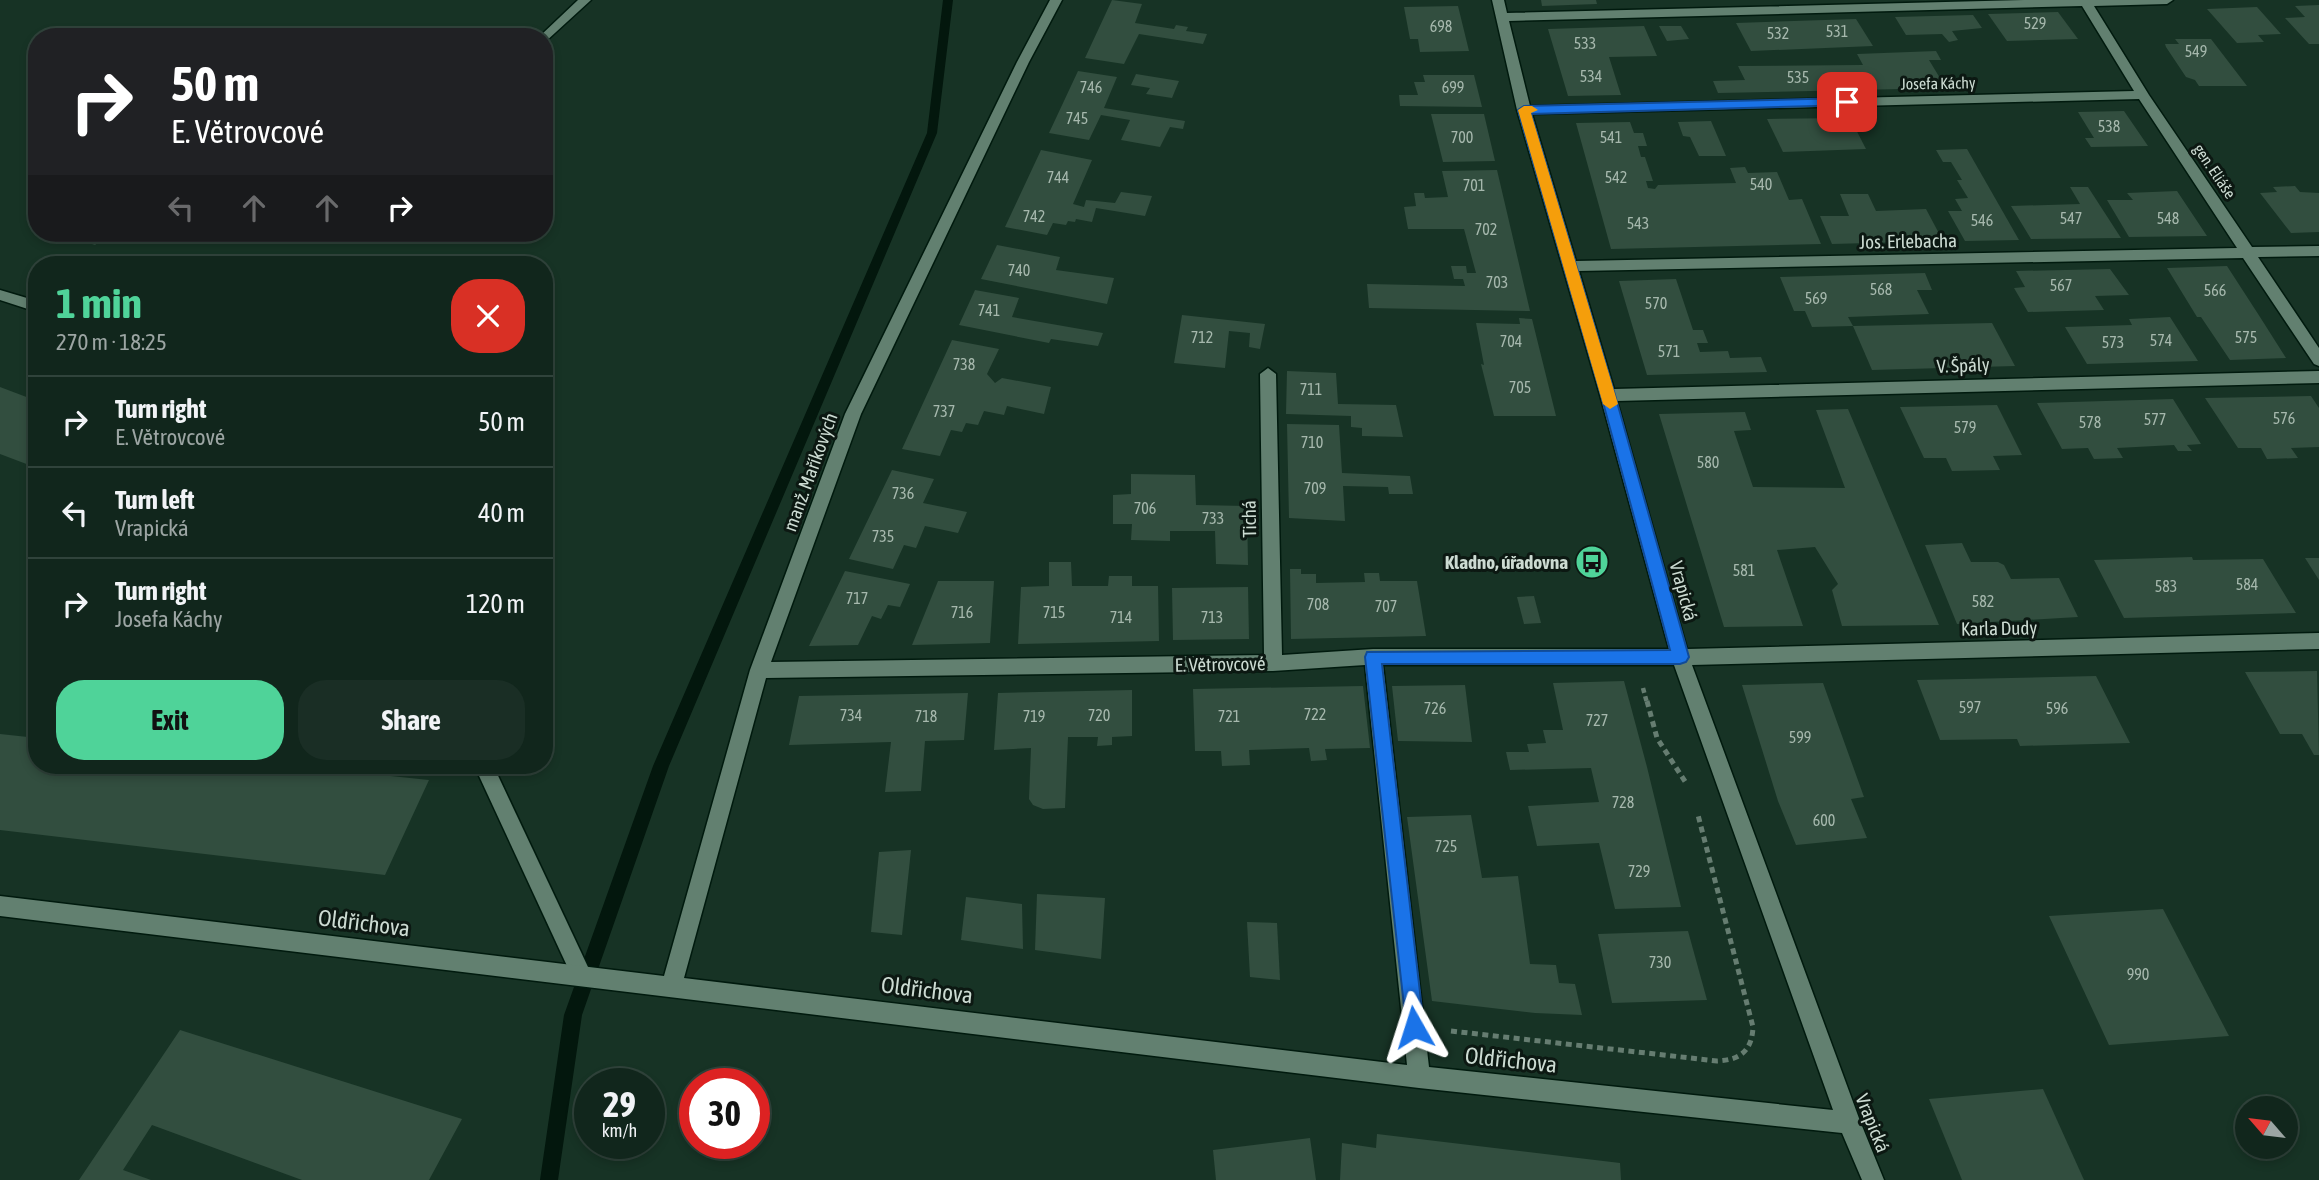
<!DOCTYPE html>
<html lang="en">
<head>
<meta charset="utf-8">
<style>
	body { margin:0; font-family:"Asap Condensed",sans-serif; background:#1a2e25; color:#f1f3f6; height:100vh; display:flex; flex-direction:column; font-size:26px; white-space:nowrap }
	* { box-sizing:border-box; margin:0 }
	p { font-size:23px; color:#9ca5a3 }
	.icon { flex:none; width:38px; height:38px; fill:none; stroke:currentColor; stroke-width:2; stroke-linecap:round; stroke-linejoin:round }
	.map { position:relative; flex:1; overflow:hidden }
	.details { position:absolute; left:28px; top:256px; width:525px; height:518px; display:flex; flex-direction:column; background:#11261c; border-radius:28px; box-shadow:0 4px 10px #0003,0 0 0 2px #30433b }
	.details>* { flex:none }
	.guide { position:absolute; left:28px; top:28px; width:525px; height:214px; border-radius:28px; box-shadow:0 4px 10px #0003,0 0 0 2px #30433b; background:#202124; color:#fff; overflow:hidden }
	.needle { width:46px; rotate:298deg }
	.fabs { position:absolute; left:2235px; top:1096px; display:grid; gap:14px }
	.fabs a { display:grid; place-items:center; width:63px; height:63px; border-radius:50%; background:#11261c; box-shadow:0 4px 10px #0003,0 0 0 2px #30433b; font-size:35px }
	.speed { position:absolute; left:574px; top:1068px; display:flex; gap:14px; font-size:35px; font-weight:700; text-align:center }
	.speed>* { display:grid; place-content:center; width:91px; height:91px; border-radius:50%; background:#11261c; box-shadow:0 4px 10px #0003,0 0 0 2px #30433b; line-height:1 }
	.speed small { font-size:18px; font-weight:400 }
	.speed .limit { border:10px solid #d22; background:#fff; color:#111 }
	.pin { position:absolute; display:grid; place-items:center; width:60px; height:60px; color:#fff; margin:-30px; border-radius:14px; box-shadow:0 4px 10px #0006 }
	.me { position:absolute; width:77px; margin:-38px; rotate:354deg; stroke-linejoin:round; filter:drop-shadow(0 0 5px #0008) }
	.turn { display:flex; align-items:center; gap:24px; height:147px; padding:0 28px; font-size:32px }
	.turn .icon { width:91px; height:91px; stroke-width:2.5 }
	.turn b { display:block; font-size:49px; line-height:60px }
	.lanes { display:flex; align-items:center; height:66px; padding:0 28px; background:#0003; justify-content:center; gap:35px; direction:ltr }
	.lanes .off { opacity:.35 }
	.round { display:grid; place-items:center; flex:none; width:74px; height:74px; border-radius:28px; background:#1a2e25 }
	.summary { display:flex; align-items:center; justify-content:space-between; height:119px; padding:0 28px }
	h1 { font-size:42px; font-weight:700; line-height:52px; color:#4fd399 }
	.button { display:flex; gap:14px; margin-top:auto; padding:14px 28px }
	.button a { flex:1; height:80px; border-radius:28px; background:#4fd399; color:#111; font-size:28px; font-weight:700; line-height:80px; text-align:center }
	.button a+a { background:#1a2e25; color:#f1f3f6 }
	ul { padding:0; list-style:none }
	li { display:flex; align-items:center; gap:21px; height:91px; padding:0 28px; border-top:2px solid #30433b }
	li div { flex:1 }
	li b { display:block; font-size:26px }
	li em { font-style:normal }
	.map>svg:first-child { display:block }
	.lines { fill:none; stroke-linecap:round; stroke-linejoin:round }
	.stream { fill:#03170d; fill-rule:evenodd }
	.building { fill:#324e3f }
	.lane-casing { stroke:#001a0e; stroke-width:3 }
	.street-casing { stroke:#001a0e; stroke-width:3 }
	.path-far1 { stroke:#667d71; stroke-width:4.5; stroke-dasharray:5 3.5; stroke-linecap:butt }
	.path { stroke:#667d71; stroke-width:5; stroke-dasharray:6 4.5; stroke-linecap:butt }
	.lane { fill:#628070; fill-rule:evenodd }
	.street { fill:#628070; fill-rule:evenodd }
	.route { fill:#1a73e8; stroke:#114b97; stroke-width:2 }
	.slow { fill:#f59e0b }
	.labels { text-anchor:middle; stroke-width:6; stroke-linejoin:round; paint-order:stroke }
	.number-label { font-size:16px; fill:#a6b8ad }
	.far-street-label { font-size:16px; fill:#ccdbd2; stroke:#0c1812 }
	.street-label { font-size:19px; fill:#ccdbd2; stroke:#0c1812 }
	.poi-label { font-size:19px; font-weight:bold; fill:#ccdbd2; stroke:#0c1812; text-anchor:end }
	.near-street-label { font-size:23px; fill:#ccdbd2; stroke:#0c1812 }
</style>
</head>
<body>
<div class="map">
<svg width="2319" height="1180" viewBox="0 0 2319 1180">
	<rect width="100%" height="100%" fill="#173325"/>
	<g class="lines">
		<path class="stream" d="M943,0H953L937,133L669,766L582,1015L558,1180H540L564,1015L653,766L927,133Z"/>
	</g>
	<g class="building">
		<path d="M1112,0L1142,4L1135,23L1174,29L1176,25L1188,27L1186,31L1207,34L1203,44L1139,34L1124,64L1085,58Z"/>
		<path d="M1541,0H1596L1597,4L1542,6Z"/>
		<path d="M2319,5V44H2309L2285,18L2305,17L2295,6Z"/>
		<path d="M1458,6L1469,51L1420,52L1418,39H1410L1404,7Z"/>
		<path d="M2257,7L2281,34L2258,35L2264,42L2237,43L2207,9Z"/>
		<path d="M2058,12L2078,39L2007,41L1988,14Z"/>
		<path d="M1973,15L1982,28L1952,31L1958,40L1949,42L1942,34L1906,35L1895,17Z"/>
		<path d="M1856,19L1873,46L1751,51L1736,23Z"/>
		<path d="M1644,26L1657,56L1609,57L1621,95L1568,96L1548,29Z"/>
		<path d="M1659,26H1681L1689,39L1667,41Z"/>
		<path d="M2175,39H2211L2247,86H2199L2195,80L2186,77L2166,47L2165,44H2179Z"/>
		<path d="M1936,51L1941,60H1929L1946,88L1718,93L1713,81L1745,80L1738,66L1863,65L1857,54Z"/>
		<path d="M1078,71L1117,77L1104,108L1185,121L1183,129L1170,127L1160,147L1121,140L1130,120L1101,115L1089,140L1049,133Z"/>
		<path d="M1136,74L1179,81L1172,98L1146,94L1150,88L1131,85Z"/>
		<path d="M1423,75H1474L1482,107L1400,106L1399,95H1418L1414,82H1425Z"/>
		<path d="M2124,111L2148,146L2091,147L2085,138H2094L2078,112Z"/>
		<path d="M1431,114H1484L1495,161L1443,162Z"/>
		<path d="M1850,118L1866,149L1783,152L1767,119Z"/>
		<path d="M1711,121L1726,156H1699L1690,137L1683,136L1678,122Z"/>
		<path d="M1630,122L1634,133H1643L1647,146H1638L1641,157H1645L1653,181H1646L1648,188L1655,189L1658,185L1736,183L1730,168L1745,167L1748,173L1777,172L1789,200L1802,199L1821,244L1611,249L1576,123Z"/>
		<path d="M1967,149L2019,240L1965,241L1948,211H1962L1955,199L1968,198L1957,180H1962L1951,162H1943L1936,150Z"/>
		<path d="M1041,150L1092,160L1073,204L1084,207L1086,200L1115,203L1121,192L1152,196L1145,216L1096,208L1092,222L1076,219L1075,222L1068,221L1066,225L1053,223L1047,235L1005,227Z"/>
		<path d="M1497,170L1530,311L1369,308L1367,284L1465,286L1463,279H1454L1451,266H1466L1467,273H1476L1464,229H1408L1404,207L1416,206L1414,193H1424L1425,198L1448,197L1442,171Z"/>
		<path d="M2295,186L2300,192L2319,193V232L2291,233L2260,193L2277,192L2273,187Z"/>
		<path d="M2070,187H2088L2121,238L2031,239L2011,206L2080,204Z"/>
		<path d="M2177,191L2207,236L2129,237L2107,200H2133L2127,193Z"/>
		<path d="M1840,194H1868L1876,211L1926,209L1943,241L1832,244L1820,216H1849Z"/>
		<path d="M58,233H111L95,245Z"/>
		<path d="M997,245L1060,257L1056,270L1114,278L1107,304L981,279Z"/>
		<path d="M2227,266L2260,317L2286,358L2230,360L2201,317H2197L2167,268Z"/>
		<path d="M2110,269L2129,295L2095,296L2104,310L2028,312L2014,288L2025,287L2016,271Z"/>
		<path d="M1925,273L1932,290H1917L1929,314L1848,317L1853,326L1812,327L1805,311H1794L1780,277Z"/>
		<path d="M1676,279L1693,330H1703L1708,343H1697L1700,352L1728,351L1730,358L1761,357L1767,372L1647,375L1619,281Z"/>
		<path d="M975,290L1019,298L1012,317L1103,333L1098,346L1051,339L1049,343L959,325Z"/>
		<path d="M1182,315L1265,324L1260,349L1249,347L1250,333L1229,331L1225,368L1174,363Z"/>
		<path d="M2170,317L2198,361L2087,364L2065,327L2132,325L2129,319Z"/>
		<path d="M1519,318L1532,319L1556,416H1494L1481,364L1484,365L1476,323L1520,324Z"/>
		<path d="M1992,323L2015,366L1872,370L1853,326Z"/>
		<path d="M952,340L999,349L987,374L995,383L1002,378L1051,387L1044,414L1007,406L1004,415L984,411L978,425L966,423L962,432L951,430L940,456L902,449Z"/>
		<path d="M1287,371L1336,373L1338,404L1396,405L1403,437L1362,436V428L1351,427V416L1286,414Z"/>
		<path d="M0,387L37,401V468L0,454Z"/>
		<path d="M2311,396L2319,408V447L2291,448L2298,458L2267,459L2261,448H2238L2205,398Z"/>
		<path d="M2173,399L2201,444L2187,445L2192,451H2178L2174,445L2117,448L2123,458L2094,459L2088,448L2062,449L2037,403Z"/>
		<path d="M1997,405L2022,455L1993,456L2000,470L1952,471L1946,458H1924L1900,407Z"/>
		<path d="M1848,409L1939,625L1842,626L1832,590L1838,584L1815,547L1777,550L1803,626L1724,627L1659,414L1745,412L1751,430L1734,431L1753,487L1845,488L1816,410Z"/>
		<path d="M1287,424L1339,425L1342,473L1410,476L1413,494H1389L1388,487L1343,486L1345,521L1289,518Z"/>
		<path d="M892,470L934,479L923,503L967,512L958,533L925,526L916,548L904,545L893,569L849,559Z"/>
		<path d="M1131,474L1195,475L1196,505L1247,506L1248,565L1216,564L1215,531H1170V541L1131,540L1132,524H1113V495L1131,494Z"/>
		<path d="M1962,543L1971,562H1998L2004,565L2011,579L2059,578L2078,617L1957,624L1925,545Z"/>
		<path d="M2192,557L2193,560L2263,559L2296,613L2124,618L2094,560Z"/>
		<path d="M2305,558H2319V580Z"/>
		<path d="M1049,562H1071L1072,586H1108L1109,576H1132V586H1158L1159,641L1018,644L1021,587L1049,586Z"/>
		<path d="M1290,569H1301V574H1316V583L1365,582L1364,573H1379L1380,581H1417L1426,636L1291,639Z"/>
		<path d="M845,571L910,584L900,607L888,605L881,619L872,616L858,645L809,646Z"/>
		<path d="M938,581H994L990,643L912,645Z"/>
		<path d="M1248,587L1249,639L1173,640L1172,588Z"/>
		<path d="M1534,596L1541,623L1524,624L1517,597Z"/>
		<path d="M2317,671L2319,755H2314L2302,734H2280L2245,672Z"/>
		<path d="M2096,676L2130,743L2020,746L2017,739L1940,740L1917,680Z"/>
		<path d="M1624,681L1647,767L1681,907L1615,909L1599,843L1537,846L1528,806L1599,802L1591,768L1510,770L1506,752H1529L1527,744L1546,743L1543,730H1563L1553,683Z"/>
		<path d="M1823,683L1864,797L1851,799L1867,838L1796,845L1778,801L1742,685Z"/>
		<path d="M1465,685L1472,742L1398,741L1392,686Z"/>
		<path d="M1363,686L1370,748L1325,749L1327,760L1311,761L1309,748L1249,750L1250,765L1222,766L1221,751H1195L1193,689Z"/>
		<path d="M1132,690V736L1112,737V745L1097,746L1098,737H1068L1065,808L1043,809L1033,805L1029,799L1031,748L994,750L998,693Z"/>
		<path d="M968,693L964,740L925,741L921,791L885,792L891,742L789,745L799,696Z"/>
		<path d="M0,734L37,738V765H285L429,780L385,875L0,830Z"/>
		<path d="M1471,815L1482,878L1518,876L1530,964L1556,965L1559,983L1575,984L1582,1015L1535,1013L1432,1001L1407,817Z"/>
		<path d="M911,850L902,935L871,932L879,852Z"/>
		<path d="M1037,894L1105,898L1101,959L1035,950Z"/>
		<path d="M966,897L1022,904L1023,949L961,940Z"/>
		<path d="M2163,909L2229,1036L2109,1045L2049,916Z"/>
		<path d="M1247,922L1277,923L1280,980L1250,977Z"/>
		<path d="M1688,931L1707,1000L1612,1003L1598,934Z"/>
		<path d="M180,1030L462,1119L429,1180H302L152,1125L123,1170L151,1180H79Z"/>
		<path d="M2043,1089L2084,1180H1962L1929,1099Z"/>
		<path d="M1377,1134L1620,1163L1621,1180H1340L1342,1143L1376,1148Z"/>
		<path d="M1310,1138L1316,1180H1216L1213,1150Z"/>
	</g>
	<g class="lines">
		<defs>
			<g id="lane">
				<path d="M578,0H591L544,43V37L540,36Z"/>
				<path d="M0,290L37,301V312L0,300Z"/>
				<path d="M474,765H493L588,967L591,974L588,981L581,984L574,981Z"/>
			</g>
			<path id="street" d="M1050,0H1062L1029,62L861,414L771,662L1264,655L1260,374L1268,368L1276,374L1282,655L1373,649H1669L1600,395L1517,110L1492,0H1504L1507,13L2024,0H2173L2167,4L2094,6L2149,95L2252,247L2319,246V256L2258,257L2319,348V366L2314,364L2243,258L1579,271L1614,389L2319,371V383L1617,401L1687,649L2319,633V649L1692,665L1860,1121L1884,1180H1862L1842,1133L1419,1088L0,916V896L664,976L750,670L845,414L1017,62ZM2082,6L2134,91L1530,106L1509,21ZM2139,99L2237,248L1576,261L1532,114ZM1365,665L1407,1065L684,978L766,678L1273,671ZM1383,665H1674L1833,1110L1429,1067Z"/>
		</defs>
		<use href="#lane" class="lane-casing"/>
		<use href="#street" class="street-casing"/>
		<path class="path-far1" d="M1643,688L1647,703"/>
		<g class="path">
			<path d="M1647,701L1657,738L1686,783"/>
			<path d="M1451,1031L1717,1061C1740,1060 1752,1051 1753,1027L1698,815"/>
		</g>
		<use href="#lane" class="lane"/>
		<use href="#street" class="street"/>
	</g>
	<path class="route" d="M1847,98L1851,100V105L1531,114L1615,395L1689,657L1686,662L1680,664H1382L1424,1027L1421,1033L1414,1036L1407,1033L1365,657L1367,652L1670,650L1601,395L1518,110L1524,106Z"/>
	<path class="slow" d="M1524,106H1532L1538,110L1531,113L1618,404L1610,409L1603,404L1518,110Z"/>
	<defs>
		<symbol id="bus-disc" viewBox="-11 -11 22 22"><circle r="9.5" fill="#4fd399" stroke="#0c1812"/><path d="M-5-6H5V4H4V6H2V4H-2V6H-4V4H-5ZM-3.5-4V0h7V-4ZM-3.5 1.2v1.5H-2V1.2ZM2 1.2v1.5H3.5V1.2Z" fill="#111"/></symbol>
	</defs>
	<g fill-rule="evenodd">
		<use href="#bus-disc" x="1573" y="543" width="38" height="38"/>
	</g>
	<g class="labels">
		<g class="number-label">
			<text x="2035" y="29">529</text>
			<text x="1441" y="32">698</text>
			<text x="1837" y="37">531</text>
			<text x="1778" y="39">532</text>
			<text x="1585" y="49">533</text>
			<text x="2196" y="57">549</text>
			<text x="1591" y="82">534</text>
			<text x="1798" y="83">535</text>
			<text x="1091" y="93">746</text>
			<text x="1453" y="93">699</text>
			<text x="1077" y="124">745</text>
			<text x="2109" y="132">538</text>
			<text x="1462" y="143">700</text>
			<text x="1611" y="143">541</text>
			<text x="1058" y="183">744</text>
			<text x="1616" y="183">542</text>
			<text x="1761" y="190">540</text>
			<text x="1474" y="191">701</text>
			<text x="1034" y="222">742</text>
			<text x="2071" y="224">547</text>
			<text x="2168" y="224">548</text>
			<text x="1982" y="226">546</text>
			<text x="1638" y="229">543</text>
			<text x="1486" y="235">702</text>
			<text x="1019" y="276">740</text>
			<text x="1497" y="288">703</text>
			<text x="2061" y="291">567</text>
			<text x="1881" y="295">568</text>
			<text x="2215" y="296">566</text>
			<text x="1816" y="304">569</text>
			<text x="1656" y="309">570</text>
			<text x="989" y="316">741</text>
			<text x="1202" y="343">712</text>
			<text x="2246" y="343">575</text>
			<text x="2161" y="346">574</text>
			<text x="1511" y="347">704</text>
			<text x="2113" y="348">573</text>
			<text x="1669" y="357">571</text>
			<text x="964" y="370">738</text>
			<text x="1520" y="393">705</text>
			<text x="1311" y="395">711</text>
			<text x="944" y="417">737</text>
			<text x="2284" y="424">576</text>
			<text x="2155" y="425">577</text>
			<text x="2090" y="428">578</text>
			<text x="1965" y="433">579</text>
			<text x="1312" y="448">710</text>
			<text x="1708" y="468">580</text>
			<text x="1315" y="494">709</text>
			<text x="903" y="499">736</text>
			<text x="1145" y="514">706</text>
			<text x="1213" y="524">733</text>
			<text x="883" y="542">735</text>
			<text x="1744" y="576">581</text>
			<text x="2247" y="590">584</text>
			<text x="2166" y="592">583</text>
			<text x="857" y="604">717</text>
			<text x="1983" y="607">582</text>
			<text x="1318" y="610">708</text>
			<text x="1386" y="612">707</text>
			<text x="962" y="618">716</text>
			<text x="1054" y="618">715</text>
			<text x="1121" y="623">714</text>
			<text x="1212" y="623">713</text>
			<text x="1970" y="713">597</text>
			<text x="1435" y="714">726</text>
			<text x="2057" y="714">596</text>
			<text x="1315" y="720">722</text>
			<text x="851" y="721">734</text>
			<text x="1099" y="721">720</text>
			<text x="926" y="722">718</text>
			<text x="1034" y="722">719</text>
			<text x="1229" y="722">721</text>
			<text x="1597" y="726">727</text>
			<text x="1800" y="743">599</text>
			<text x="1623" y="808">728</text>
			<text x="1824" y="826">600</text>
			<text x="1446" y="852">725</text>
			<text x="1639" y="877">729</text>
			<text x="1660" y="968">730</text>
			<text x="2138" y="980">990</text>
		</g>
		<g class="far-street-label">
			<text transform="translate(1938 83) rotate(-1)" y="6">Josefa Káchy</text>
			<text transform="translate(2215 171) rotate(56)" y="6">gen. Eliáše</text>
		</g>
		<g class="street-label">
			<text transform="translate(1908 241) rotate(-1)" y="7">Jos. Erlebacha</text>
			<text transform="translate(1963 365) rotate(-2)" y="7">V. Špály</text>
			<text transform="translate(810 472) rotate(-70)" y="7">manž. Maříkových</text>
			<text transform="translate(1249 519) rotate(-91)" y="7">Tichá</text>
			<text transform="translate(1684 591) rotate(75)" y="7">Vrapická</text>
			<text transform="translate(1999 628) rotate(-1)" y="7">Karla Dudy</text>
			<text transform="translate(1220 664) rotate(-1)" y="7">E. Větrovcové</text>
			<text transform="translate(1873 1123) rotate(68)" y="7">Vrapická</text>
		</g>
		<g class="poi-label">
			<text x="1568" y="569">Kladno, úřadovna</text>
		</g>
		<g class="near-street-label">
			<text transform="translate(364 923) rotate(7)" y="8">Oldřichova</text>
			<text transform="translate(927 990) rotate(7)" y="8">Oldřichova</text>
			<text transform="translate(1511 1060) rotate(6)" y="8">Oldřichova</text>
		</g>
	</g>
</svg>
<div class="fabs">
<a><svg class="needle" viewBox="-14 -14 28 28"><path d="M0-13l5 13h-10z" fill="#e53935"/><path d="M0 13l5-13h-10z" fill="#9ca5a3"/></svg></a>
</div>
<div class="speed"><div>29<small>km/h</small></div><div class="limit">30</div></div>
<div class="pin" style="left:1847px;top:102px;background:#d93025"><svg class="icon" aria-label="arrive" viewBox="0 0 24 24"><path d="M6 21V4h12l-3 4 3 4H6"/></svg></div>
<svg class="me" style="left:1414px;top:1027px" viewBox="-20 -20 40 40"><path d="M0-17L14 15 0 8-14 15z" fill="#1a73e8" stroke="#fff" stroke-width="4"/></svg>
<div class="guide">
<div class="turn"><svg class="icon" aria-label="right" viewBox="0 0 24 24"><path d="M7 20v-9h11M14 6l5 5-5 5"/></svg><div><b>50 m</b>E. Větrovcové</div></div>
<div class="lanes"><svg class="icon off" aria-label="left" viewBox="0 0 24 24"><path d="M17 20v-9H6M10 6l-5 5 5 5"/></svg><svg class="icon off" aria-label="ahead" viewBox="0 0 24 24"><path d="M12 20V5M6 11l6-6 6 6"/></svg><svg class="icon off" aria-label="ahead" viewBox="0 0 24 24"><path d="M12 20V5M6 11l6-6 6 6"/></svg><svg class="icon" aria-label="right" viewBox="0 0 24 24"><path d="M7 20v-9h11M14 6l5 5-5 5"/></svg></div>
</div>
<section class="details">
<div class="summary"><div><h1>1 min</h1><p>270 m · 18:25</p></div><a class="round" style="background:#d93025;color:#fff"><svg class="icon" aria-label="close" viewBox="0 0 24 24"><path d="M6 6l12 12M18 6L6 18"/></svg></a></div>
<ul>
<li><svg class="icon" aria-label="right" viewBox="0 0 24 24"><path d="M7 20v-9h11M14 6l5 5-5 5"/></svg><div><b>Turn right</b><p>E. Větrovcové</p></div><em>50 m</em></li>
<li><svg class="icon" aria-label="left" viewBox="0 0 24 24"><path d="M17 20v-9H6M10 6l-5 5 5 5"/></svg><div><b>Turn left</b><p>Vrapická</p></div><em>40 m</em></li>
<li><svg class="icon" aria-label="right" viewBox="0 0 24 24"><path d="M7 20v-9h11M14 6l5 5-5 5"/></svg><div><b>Turn right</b><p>Josefa Káchy</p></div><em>120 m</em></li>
</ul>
<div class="button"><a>Exit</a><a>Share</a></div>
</section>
</div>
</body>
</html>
